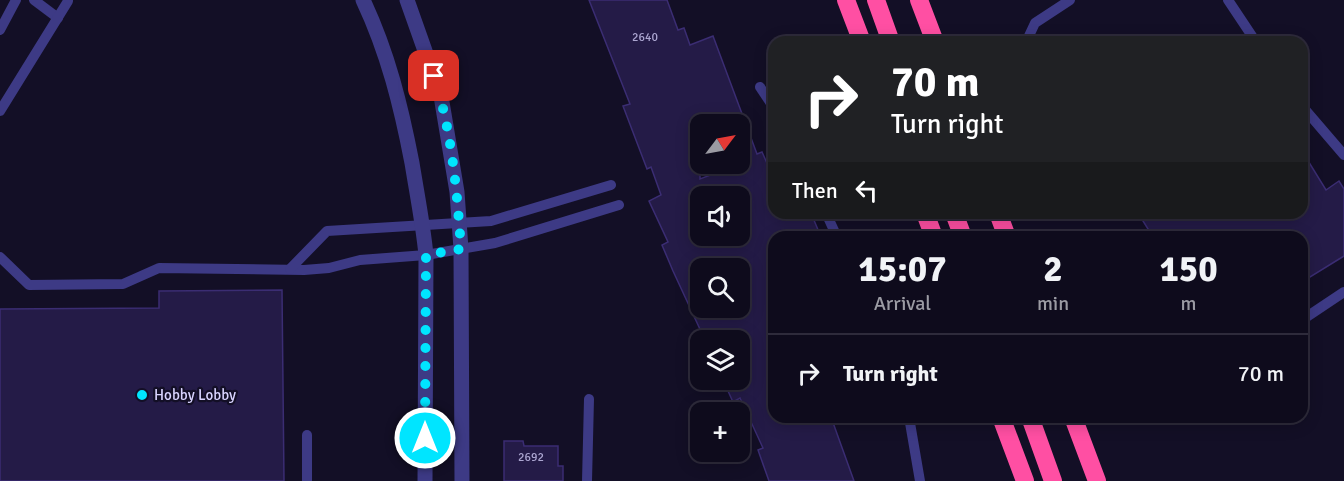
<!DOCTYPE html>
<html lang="en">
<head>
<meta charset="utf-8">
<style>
	body { margin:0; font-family:Signika,sans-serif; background:#171425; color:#f1f3f6; height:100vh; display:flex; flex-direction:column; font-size:22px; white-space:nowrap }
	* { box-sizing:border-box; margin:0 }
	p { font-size:20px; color:#9b9ba3 }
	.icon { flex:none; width:33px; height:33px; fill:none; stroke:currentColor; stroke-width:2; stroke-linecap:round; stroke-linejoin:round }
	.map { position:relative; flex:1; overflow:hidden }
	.sheet { position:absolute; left:768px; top:231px; width:540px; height:192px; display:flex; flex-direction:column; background:#0e0b1c; border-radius:18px; box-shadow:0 3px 15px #0003,0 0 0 2px #2e2b3b }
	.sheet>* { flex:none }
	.guide { position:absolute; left:768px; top:36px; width:540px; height:183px; border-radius:18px; box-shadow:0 3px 15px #0003,0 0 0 2px #2e2b3b; background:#202124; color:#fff; overflow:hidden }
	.needle { width:39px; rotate:58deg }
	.buttons { position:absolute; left:690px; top:114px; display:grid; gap:12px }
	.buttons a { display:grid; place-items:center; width:60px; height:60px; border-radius:12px; background:#0e0b1c; box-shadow:0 3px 15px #0003,0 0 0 2px #2e2b3b; font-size:30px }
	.pin { position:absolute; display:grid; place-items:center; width:51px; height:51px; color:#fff; margin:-26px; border-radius:12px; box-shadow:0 3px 9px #0006 }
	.me { position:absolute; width:66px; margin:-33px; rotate:0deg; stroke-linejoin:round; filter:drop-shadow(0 0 4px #0008) }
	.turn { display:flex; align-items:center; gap:21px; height:126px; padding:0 24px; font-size:27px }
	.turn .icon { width:78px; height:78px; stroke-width:2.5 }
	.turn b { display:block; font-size:42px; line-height:51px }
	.then { display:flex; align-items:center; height:57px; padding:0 24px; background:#0003; gap:12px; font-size:22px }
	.eta { display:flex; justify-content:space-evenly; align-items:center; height:102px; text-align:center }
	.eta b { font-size:36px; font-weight:700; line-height:42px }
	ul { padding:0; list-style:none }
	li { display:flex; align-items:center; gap:18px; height:78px; padding:0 24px; border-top:2px solid #2e2b3b }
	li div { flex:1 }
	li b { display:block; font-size:22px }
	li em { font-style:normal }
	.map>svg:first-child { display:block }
	.building { fill:#241b47; stroke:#3b2d73; stroke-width:1.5; fill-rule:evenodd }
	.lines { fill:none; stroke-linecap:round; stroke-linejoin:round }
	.service { stroke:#3d3a85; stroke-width:10 }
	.tertiary { stroke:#3d3a85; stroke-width:15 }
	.motorway { stroke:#ff4fa3; stroke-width:18 }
	.route { stroke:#00e5ff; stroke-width:10; stroke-dasharray:0 18 }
	.poi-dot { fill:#00e5ff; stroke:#130f26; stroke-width:2 }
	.labels { text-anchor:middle; stroke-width:4.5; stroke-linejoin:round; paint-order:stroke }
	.number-label { font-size:12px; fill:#aca6d1 }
	.poi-label { font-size:15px; fill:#d9d4ff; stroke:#130f26; text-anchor:start }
</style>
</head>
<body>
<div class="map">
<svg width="1344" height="481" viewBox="0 0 1344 481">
	<rect width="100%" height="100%" fill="#130f26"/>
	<g class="building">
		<path d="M589,0H667L678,30L684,28L690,45L713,36L757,154L762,152L774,179V213H811L821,237H774V417H831L854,481H769L758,450L763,448L740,398L733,402L723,380H740V340H705L673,271L662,245L668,242L649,201L661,195L651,167L647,169L623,106L630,104ZM700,124H740V164L700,179ZM700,196H740V236H700ZM700,268H740V308H700Z"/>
		<path d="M1302,151L1326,190L1339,181L1344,189V256L1302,282V237H1153L1138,213H1302Z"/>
		<path d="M282,290L284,481H0V309L159,308V291Z"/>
		<path d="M504,441H523L524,446H558V466H563V481H504Z"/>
	</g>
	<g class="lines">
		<g class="service">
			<path d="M34,0L58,18"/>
			<path d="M1228,0L1256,42"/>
			<path d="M0,30L16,0"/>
			<path d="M1028,38L1035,23L1070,0"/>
			<path d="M760,87L774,108"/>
			<path d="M1302,106L1344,155"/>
			<path d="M0,111L68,1"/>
			<path d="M826,213L837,237"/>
			<path d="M0,257L29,285L123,284L159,268L304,270L329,268L360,260L426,255L495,243L619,205"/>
			<path d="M290,269L327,231L491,221L611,185"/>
			<path d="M1302,320L1344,292"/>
			<path d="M909,417L920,481"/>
			<path d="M307,435V481"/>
			<path d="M587,481L589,399"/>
		</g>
		<g class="tertiary">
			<path d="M363,0C388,53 401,106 412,163C417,194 423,224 426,255L425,481"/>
			<path d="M407,0L441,96L457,192L461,249L462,481"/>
		</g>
		<g class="motorway">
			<path d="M846,0L862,42"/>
			<path d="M876,0L891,42"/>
			<path d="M919,0L935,42"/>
			<path d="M925,213L934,237"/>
			<path d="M954,213L963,237"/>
			<path d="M998,213L1007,237"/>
			<path d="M1001,417L1025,481"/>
			<path d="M1030,417L1053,481"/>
			<path d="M1073,417L1097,481"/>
		</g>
	</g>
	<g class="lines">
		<path class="route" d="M425,438L426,255L461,249C457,191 452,132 434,76"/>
	</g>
	<circle class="poi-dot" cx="142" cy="395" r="6"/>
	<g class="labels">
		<g class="number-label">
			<text x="645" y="41">2640</text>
			<text x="531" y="461">2692</text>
		</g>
		<g class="poi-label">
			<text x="154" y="400">Hobby Lobby</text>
		</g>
	</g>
</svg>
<div class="buttons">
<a><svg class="needle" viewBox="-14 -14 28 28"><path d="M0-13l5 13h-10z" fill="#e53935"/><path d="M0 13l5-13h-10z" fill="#9b9ba3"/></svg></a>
<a><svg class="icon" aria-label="sound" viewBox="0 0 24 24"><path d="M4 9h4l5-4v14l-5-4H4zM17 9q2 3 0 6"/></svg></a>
<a><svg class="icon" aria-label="search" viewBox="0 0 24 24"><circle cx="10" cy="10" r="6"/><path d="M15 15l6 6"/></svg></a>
<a><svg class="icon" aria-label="layers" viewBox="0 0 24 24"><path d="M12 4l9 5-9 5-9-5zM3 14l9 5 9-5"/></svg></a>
<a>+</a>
</div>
<div class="pin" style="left:434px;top:76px;background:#d93025"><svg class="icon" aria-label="arrive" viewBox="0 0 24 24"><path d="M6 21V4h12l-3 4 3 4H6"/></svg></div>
<svg class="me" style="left:425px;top:438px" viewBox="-20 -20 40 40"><circle r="17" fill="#00e5ff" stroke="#fff" stroke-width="3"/><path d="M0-11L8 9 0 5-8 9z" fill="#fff"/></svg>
<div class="guide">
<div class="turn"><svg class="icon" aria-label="right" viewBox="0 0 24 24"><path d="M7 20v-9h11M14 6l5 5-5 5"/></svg><div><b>70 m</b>Turn right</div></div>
<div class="then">Then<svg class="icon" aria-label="left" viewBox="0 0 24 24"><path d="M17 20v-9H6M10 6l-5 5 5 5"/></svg></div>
</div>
<section class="sheet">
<div class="eta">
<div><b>15:07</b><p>Arrival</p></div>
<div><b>2</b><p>min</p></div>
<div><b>150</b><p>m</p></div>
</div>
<ul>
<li><svg class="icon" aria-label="right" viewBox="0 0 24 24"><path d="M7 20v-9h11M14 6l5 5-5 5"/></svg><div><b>Turn right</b></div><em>70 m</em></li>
</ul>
</section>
</div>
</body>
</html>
